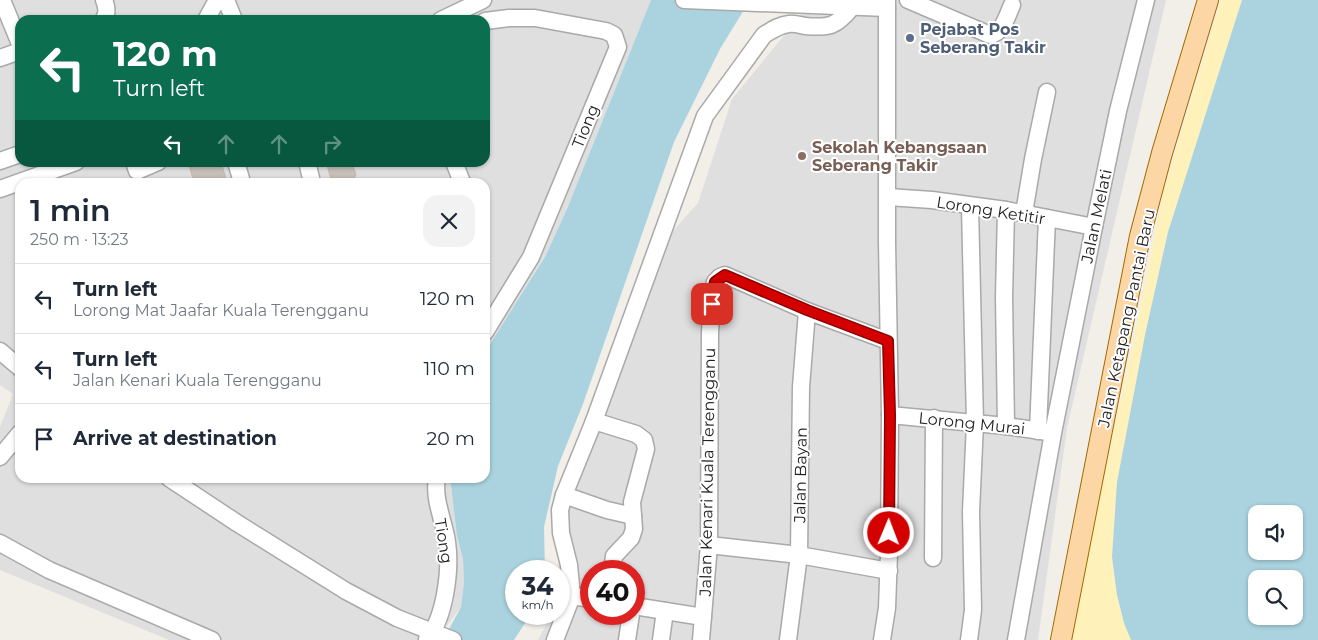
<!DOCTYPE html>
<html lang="en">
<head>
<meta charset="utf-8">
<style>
	body { margin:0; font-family:Montserrat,sans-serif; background:#f2f2f3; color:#1f2937; height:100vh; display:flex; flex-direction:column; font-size:19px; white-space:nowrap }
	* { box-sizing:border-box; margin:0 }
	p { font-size:16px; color:#747a83 }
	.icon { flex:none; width:28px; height:28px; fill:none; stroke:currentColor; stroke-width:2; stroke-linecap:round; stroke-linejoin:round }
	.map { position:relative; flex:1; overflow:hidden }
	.sheet { position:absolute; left:15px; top:178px; width:475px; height:305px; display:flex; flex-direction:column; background:#fff; border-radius:15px; box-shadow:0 1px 4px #0004 }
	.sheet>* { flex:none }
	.banner { position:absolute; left:15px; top:15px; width:475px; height:152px; border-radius:15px; box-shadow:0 1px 4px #0004; background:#0b6e4f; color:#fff; overflow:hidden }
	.tools { position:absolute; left:1248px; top:505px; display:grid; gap:10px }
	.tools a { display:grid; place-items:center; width:55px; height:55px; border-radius:10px; background:#fff; box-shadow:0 1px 4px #0004; font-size:25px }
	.speed { position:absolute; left:505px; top:560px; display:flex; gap:10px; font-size:25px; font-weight:700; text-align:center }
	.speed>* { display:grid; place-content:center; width:65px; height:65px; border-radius:50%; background:#fff; box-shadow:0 1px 4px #0004; line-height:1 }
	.speed small { font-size:12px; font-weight:400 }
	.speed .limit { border:8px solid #d22; background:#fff; color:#111 }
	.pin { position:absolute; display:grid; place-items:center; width:42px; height:42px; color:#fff; margin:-21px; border-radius:10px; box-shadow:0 2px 8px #0006 }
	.me { position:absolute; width:55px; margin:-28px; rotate:1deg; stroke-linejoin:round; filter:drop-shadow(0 0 4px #0008) }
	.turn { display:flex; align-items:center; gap:18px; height:105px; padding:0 15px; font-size:22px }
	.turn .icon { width:65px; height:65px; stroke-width:2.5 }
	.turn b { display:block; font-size:35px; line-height:42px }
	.lanes { display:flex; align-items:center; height:48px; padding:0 15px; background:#0003; justify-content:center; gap:25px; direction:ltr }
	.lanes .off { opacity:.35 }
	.round { display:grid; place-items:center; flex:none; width:52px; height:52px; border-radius:15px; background:#f2f2f3 }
	.overview { display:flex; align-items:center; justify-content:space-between; height:85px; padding:0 15px }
	h1 { font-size:30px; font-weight:600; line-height:38px }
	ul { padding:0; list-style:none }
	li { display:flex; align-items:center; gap:15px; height:70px; padding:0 15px; border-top:1px solid #e0e1e3 }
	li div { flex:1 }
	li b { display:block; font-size:19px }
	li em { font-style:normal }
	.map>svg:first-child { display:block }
	.residential { fill:#e0dfdf; fill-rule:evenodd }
	.sand { fill:#fff1ba }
	.water { fill:#aad3df; fill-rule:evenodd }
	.building { fill:#c7bfb8; stroke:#c4b6ab }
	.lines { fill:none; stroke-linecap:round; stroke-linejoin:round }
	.minor-casing { stroke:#a9a9a9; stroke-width:19 }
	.major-casing { stroke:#a06b00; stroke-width:22 }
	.minor { stroke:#fff; stroke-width:16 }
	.major { stroke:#fcd6a4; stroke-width:20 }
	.route-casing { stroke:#8a0000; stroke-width:12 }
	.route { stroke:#d40000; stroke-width:9 }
	.service-dot { fill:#5c6f8a; stroke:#fff; stroke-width:2 }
	.education-dot { fill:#8d6e63; stroke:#fff; stroke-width:2 }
	.labels { text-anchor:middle; stroke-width:4; stroke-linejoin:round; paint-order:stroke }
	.service-label { font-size:16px; font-weight:bold; fill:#4e5e75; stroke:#fff; text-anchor:start }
	.street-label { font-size:16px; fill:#222; stroke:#fff }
	.education-label { font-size:16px; font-weight:bold; fill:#785e54; stroke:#fff; text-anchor:start }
</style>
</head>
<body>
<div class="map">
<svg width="1318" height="640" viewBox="0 0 1318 640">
	<rect width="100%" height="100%" fill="#f2efe9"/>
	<g class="residential">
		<path d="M0,0H651L567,209L545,257L485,352V182H20V478H450L457,536L463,559L464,582L461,607L436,640H169L0,570V427L13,394L0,385ZM20,20H485V162H20Z"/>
		<path d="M813,0H1166L1067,428L1038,640H538L552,614H559L558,571L564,506L657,249L698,203L732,99ZM591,571H634V614H591Z"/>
	</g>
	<path class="sand" d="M1221,0H1242L1168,232L1145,335L1117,482L1112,557L1117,595L1124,623L1131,640H1072L1095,516L1133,345L1163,193Z"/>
	<g class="water">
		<path d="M651,0H750L720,49L674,142L583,404L558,466L544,527L545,571H516V614H531L514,640H443L461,607L464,582L463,559L457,536L450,478H485V352L545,257L567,209Z"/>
		<path d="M1242,0H1318V640H1131L1124,623L1117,595L1112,557L1117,482L1145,335L1168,232ZM1256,514H1294V551H1256ZM1256,579H1294V616H1256Z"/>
	</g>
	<g class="building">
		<path d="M188,162H221L227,182H194Z"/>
		<path d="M326,162H351L356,174L353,182H332Z"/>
	</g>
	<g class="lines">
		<defs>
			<g id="minor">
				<path d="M2,0L20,44"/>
				<path d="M226,0L234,20"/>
				<path d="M684,0L887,8"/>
				<path d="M908,0L990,35C1003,33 1007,16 1012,5"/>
				<path d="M103,20C108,14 107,7 104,0"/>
				<path d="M206,20L217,0"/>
				<path d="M441,20L483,0"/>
				<path d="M485,21L509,18H535L606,31L614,35L618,47L531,257L485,332"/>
				<path d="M0,58L20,51"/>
				<path d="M0,161L20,154"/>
				<path d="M134,162L137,171L158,162"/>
				<path d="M236,162L242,182"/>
				<path d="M307,162L312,182"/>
				<path d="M454,162L462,182"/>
				<path d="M0,189L76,162"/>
				<path d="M888,197L932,200L1006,210L1094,227"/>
				<path d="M1006,210L1004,297L1006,426"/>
				<path d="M1024,213L1033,159L1047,92"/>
				<path d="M0,351L20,368"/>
				<path d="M890,415L1006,426L1048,432"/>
				<path d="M594,421L636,434L644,440L646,449L632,502L634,529L631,538L614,556L613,564L615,571"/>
				<path d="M1038,431L1047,218"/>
				<path d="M0,457L20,433"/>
				<path d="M169,478L237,523L346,591L397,618L453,640"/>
				<path d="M564,495L607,510L633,516"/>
				<path d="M0,543L49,570L212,640"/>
				<path d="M709,545L799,555L889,571"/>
				<path d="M933,558L934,418"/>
				<path d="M572,596L591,599"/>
				<path d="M634,606L703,617"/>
				<path d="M427,639C445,618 451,570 447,542C444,520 433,500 437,478"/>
				<path d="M555,640L572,596L569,565L561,533L560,510L564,495L594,421L705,116L764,35C772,30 779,25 789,24C794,23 800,25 805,26C829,28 836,27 852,7"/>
				<path d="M627,640L631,614"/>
				<path d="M661,640L665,611"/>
				<path d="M701,640L709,545L710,333L712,294L715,282L720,277L725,275L807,311L888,341"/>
				<path d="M788,640L799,555L801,387L807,311"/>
				<path d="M882,640L887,608L889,553L890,415L887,242V0"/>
				<path d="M969,640L973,610L971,512L975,423L970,206"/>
				<path d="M1016,640L1053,433L1094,227L1118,111L1146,0"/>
			</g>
			<path id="major" d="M1061,640L1140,236L1162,153L1208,0"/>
		</defs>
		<use href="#minor" class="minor-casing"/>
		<use href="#major" class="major-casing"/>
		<use href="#minor" class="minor"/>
		<use href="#major" class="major"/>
	</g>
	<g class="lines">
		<defs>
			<path id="route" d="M712,304V294L715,282L725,275L807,310L888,341L890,415L889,533"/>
		</defs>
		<use href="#route" class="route-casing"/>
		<use href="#route" class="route"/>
	</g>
	<circle class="service-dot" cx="910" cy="38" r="5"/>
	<circle class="education-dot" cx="802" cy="156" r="5"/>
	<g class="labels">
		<g class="service-label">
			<text x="920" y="35">Pejabat Pos<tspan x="920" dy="18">Seberang Takir</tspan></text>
		</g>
		<g class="street-label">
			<text transform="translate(585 126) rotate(-68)" y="6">Tiong</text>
			<text transform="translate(991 210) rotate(9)" y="6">Lorong Ketitir</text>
			<text transform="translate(1096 216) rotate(-78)" y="6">Jalan Melati</text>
			<text transform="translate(1126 318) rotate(-78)" y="6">Jalan Ketapang Pantai Baru</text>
			<text transform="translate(972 423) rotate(6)" y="6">Lorong Murai</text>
			<text transform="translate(707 472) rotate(-89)" y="6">Jalan Kenari Kuala Terengganu</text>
			<text transform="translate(800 475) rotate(-89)" y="6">Jalan Bayan</text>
			<text transform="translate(444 541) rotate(81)" y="6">Tiong</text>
		</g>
		<g class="education-label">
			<text x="812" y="153">Sekolah Kebangsaan<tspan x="812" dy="18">Seberang Takir</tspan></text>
		</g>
	</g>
</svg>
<div class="tools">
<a><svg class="icon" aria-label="sound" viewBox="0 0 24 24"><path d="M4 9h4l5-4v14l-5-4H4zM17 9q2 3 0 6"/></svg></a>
<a><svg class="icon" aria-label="search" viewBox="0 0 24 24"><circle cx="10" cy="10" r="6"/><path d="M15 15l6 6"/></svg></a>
</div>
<div class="speed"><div>34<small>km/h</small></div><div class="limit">40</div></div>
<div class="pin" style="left:712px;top:304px;background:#d93025"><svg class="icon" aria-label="arrive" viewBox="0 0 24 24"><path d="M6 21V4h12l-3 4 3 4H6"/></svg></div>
<svg class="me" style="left:889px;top:533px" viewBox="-20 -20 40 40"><circle r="17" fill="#d40000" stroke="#fff" stroke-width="3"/><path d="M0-11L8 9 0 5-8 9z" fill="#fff"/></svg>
<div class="banner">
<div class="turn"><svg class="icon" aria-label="left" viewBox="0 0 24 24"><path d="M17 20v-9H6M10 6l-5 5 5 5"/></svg><div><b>120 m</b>Turn left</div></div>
<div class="lanes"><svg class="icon" aria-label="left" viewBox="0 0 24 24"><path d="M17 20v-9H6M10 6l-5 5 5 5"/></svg><svg class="icon off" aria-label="ahead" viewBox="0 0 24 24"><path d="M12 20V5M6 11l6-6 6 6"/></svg><svg class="icon off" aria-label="ahead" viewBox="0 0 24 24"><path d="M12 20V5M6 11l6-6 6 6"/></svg><svg class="icon off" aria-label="right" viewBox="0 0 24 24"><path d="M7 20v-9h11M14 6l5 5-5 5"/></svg></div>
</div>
<section class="sheet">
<div class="overview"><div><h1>1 min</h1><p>250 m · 13:23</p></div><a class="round"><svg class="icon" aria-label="close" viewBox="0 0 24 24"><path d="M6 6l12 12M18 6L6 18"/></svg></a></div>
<ul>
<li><svg class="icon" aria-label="left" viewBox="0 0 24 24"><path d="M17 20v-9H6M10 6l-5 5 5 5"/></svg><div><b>Turn left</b><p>Lorong Mat Jaafar Kuala Terengganu</p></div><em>120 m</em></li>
<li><svg class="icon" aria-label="left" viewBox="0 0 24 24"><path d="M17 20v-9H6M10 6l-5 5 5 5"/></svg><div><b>Turn left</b><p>Jalan Kenari Kuala Terengganu</p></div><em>110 m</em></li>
<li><svg class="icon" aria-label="arrive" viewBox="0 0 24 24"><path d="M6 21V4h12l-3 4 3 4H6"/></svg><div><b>Arrive at destination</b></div><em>20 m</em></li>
</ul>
</section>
</div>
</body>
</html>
